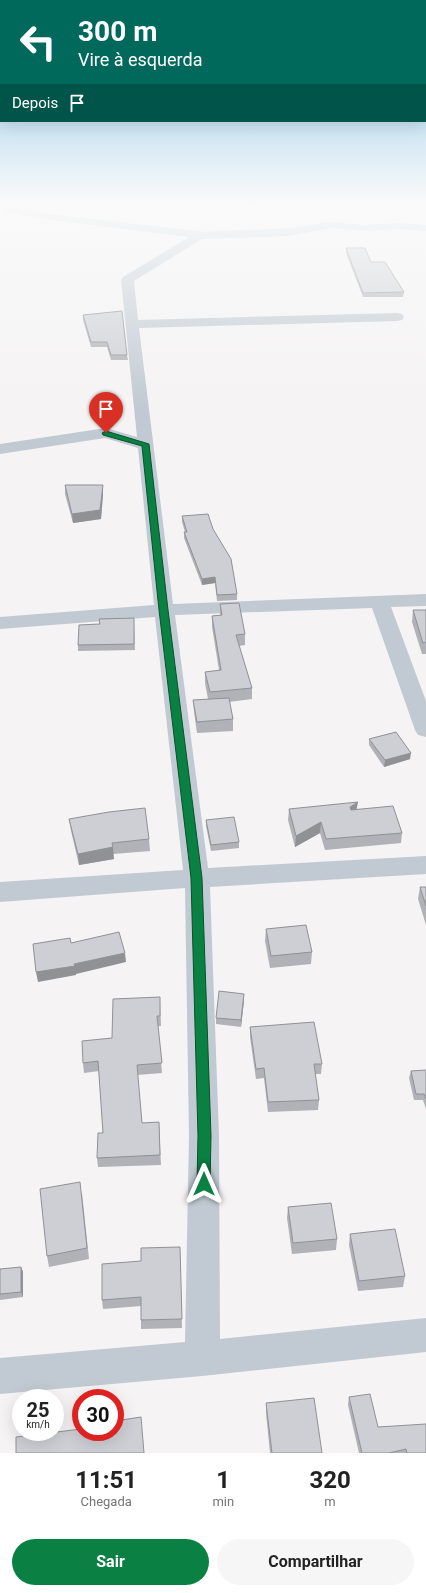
<!DOCTYPE html>
<html lang="pt">
<head>
<meta charset="utf-8">
<style>
	body { margin:0; font-family:Roboto,sans-serif; background:#f6f6f6; color:#222; height:100vh; display:flex; flex-direction:column; font-size:15px; white-space:nowrap }
	* { box-sizing:border-box; margin:0 }
	p { font-size:13px; color:#767676 }
	.icon { flex:none; width:22px; height:22px; fill:none; stroke:currentColor; stroke-width:2; stroke-linecap:round; stroke-linejoin:round }
	.map { position:relative; height:1453px; overflow:hidden }
	.panel { display:flex; flex-direction:column; background:#fff; flex:1 }
	.panel>* { flex:none }
	.hud { position:absolute; left:0px; top:0px; width:426px; height:122px; box-shadow:0 4px 16px #0002; background:#00695c; color:#fff; overflow:hidden }
	.speed { position:absolute; left:12px; top:1389px; display:flex; gap:8px; font-size:20px; font-weight:700; text-align:center }
	.speed>* { display:grid; place-content:center; width:52px; height:52px; border-radius:50%; background:#fff; box-shadow:0 4px 16px #0002; line-height:1 }
	.speed small { font-size:10px; font-weight:400 }
	.speed .limit { border:6px solid #d22; background:#fff; color:#111 }
	.pin { position:absolute; display:grid; place-items:center; width:34px; height:34px; color:#fff; margin:-41px -17px; border-radius:50% 50% 50% 0; rotate:-45deg; box-shadow:0 0 4px #0007 }
	.pin .icon { rotate:45deg }
	.me { position:absolute; width:44px; margin:-22px; rotate:0deg; stroke-linejoin:round; filter:drop-shadow(0 0 3px #0008) }
	.turn { display:flex; align-items:center; gap:14px; height:84px; padding:0 12px; font-size:18px }
	.turn .icon { width:52px; height:52px; stroke-width:2.5 }
	.turn b { display:block; font-size:28px; line-height:34px }
	.then { display:flex; align-items:center; height:38px; padding:0 12px; background:#0003; gap:8px; font-size:15px }
	.eta { display:flex; justify-content:space-evenly; align-items:center; height:68px; text-align:center }
	.eta b { font-size:24px; font-weight:700; line-height:28px }
	.cta { display:flex; gap:8px; margin-top:auto; padding:8px 12px }
	.cta a { flex:1; height:46px; border-radius:24px; background:#0b8043; color:#fff; font-size:16px; font-weight:700; line-height:46px; text-align:center }
	.cta a+a { background:#f6f6f6; color:#222 }
	.map>svg:first-child { display:block }
	.lines { fill:none; stroke-linecap:round; stroke-linejoin:round }
	.street { fill:#c1cad2; fill-rule:evenodd }
	.wall { fill:#b0b2b7 }
	.shaded-wall { fill:#909195 }
	.building { fill:#cdcfd5; stroke:#909195 }
	.route { fill:#0b8043; stroke:#07532c }
</style>
</head>
<body>
<div class="map">
<svg width="426" height="1453" viewBox="0 0 426 1453">
	<rect width="100%" height="100%" fill="#f5f3f3"/>
	<g class="lines">
		<path class="street" d="M0,203H10L13,207L42,213L204,232L289,228L331,222L363,225L399,223L426,225V231L399,229L363,231L331,228L289,236L202,239L134,281L138,320L397,313L402,314L404,317L402,320L397,321L139,328L173,604L426,594V606L391,607L426,701V737L418,735L415,730L372,608L175,615L208,868L426,856V874L210,887L219,1136L220,1339L426,1318V1352L202,1376L0,1394V1358L185,1342L189,1136L185,888L0,902V882L183,870L155,617L0,629V617L154,605L138,448L105,438L0,454V444L106,428L137,437L121,280L123,277L189,237L42,219L5,212Z"/>
	</g>
	<g class="wall">
		<path d="M346,248L371,262L404,292L403,297H363L346,253Z"/>
		<path d="M83,315L127,355L128,360H111L107,347H91L83,320Z"/>
		<path d="M65,485L103,494L101,519L73,523L65,494Z"/>
		<path d="M182,516L237,594V600L217,601L215,583L202,585L184,538V532H185L182,522Z"/>
		<path d="M220,604L245,634V645L239,646L252,688V699L229,702L233,719V731L197,733L194,712L193,700L208,699L205,683V672L219,670L212,627V616L220,615Z"/>
		<path d="M413,610H426V654H422L412,622Z"/>
		<path d="M134,618L135,650L78,651V645L99,624V619Z"/>
		<path d="M369,739L410,759L384,767L369,745Z"/>
		<path d="M289,809L357,810L402,833L401,843L325,850L320,833L295,847L288,820Z"/>
		<path d="M69,819L149,839L150,851L113,854L114,859L79,865L71,831Z"/>
		<path d="M206,820L239,842V848L211,851L206,826Z"/>
		<path d="M420,887H426V925L418,899Z"/>
		<path d="M266,929L312,952L311,964L270,968L265,941Z"/>
		<path d="M244,994V1000L241,1027L216,1024V1018Z"/>
		<path d="M160,997L161,1026H158L162,1073L137,1075L142,1123L159,1122L161,1165L98,1167L97,1158L103,1133L99,1071L84,1073L83,1063L112,1038Z"/>
		<path d="M250,1027L322,1064L321,1074H315L319,1100L318,1110L268,1112L264,1078L256,1079L250,1037Z"/>
		<path d="M426,1070V1109L423,1100H414L409,1078L411,1071Z"/>
		<path d="M82,1193L89,1259L49,1267L47,1256Z"/>
		<path d="M288,1207L337,1239L336,1250L292,1254L287,1218Z"/>
		<path d="M350,1234L405,1276L403,1287L358,1291L349,1245Z"/>
		<path d="M180,1247L182,1328L141,1329V1306L103,1309L102,1300L141,1261Z"/>
		<path d="M21,1267L23,1272V1297L0,1300V1269Z"/>
		<path d="M349,1397L378,1427L426,1453H359L348,1405Z"/>
		<path d="M266,1403L322,1453H270L266,1413Z"/>
	</g>
	<g class="shaded-wall">
		<path d="M103,485V494L101,519L73,523L72,514Z"/>
		<path d="M215,577V583L202,585V579Z"/>
		<path d="M411,753L410,759L384,767L385,760Z"/>
		<path d="M358,802L356,812L349,817L350,807Z"/>
		<path d="M321,822L320,833L295,847L296,836Z"/>
		<path d="M113,847L114,859L79,865L78,854Z"/>
		<path d="M125,953L126,962L76,974V975L38,982L36,972Z"/>
		<path d="M244,994V1000L241,1027V1020Z"/>
		<path d="M21,1267L23,1272V1297L21,1292Z"/>
	</g>
	<g class="building">
		<path d="M346,248H365L371,262H385L404,292L363,293Z"/>
		<path d="M122,311L127,355H111L107,342H91L83,315Z"/>
		<path d="M65,485H103L100,510L72,514Z"/>
		<path d="M208,514L213,529L231,559L237,594L217,595L215,577L202,579L184,532H187L182,516Z"/>
		<path d="M239,603L245,634L236,635L252,688L210,692L205,672L221,670L212,616L222,615L220,604Z"/>
		<path d="M413,610H426V642L423,643Z"/>
		<path d="M134,618V644L78,645L79,625L100,624L99,619Z"/>
		<path d="M229,698L233,719L197,722L193,700Z"/>
		<path d="M396,732L411,753L385,760L369,739Z"/>
		<path d="M358,802L350,807L351,810L393,806L402,833L326,839L321,822L296,836L289,809Z"/>
		<path d="M145,808L149,839L112,843L113,847L78,854L69,819L109,812Z"/>
		<path d="M234,817L239,842L211,845L206,820Z"/>
		<path d="M420,887H426V906Z"/>
		<path d="M306,925L312,952L271,956L266,929Z"/>
		<path d="M119,932L125,953L74,964L75,966L36,972L33,944L70,938L71,943Z"/>
		<path d="M219,991L244,994L241,1020L216,1018Z"/>
		<path d="M160,997V1016H157L162,1063L137,1065L142,1123L159,1122L160,1155L97,1158L98,1133H103L98,1061L83,1063L82,1041L112,1038L113,999Z"/>
		<path d="M314,1022L322,1064H314L319,1100L268,1102L264,1068L256,1069L250,1027Z"/>
		<path d="M426,1070V1099L424,1094H416L411,1071Z"/>
		<path d="M80,1182L87,1248L47,1256L40,1189Z"/>
		<path d="M331,1203L337,1239L293,1243L288,1207Z"/>
		<path d="M395,1229L405,1276L359,1281L350,1234Z"/>
		<path d="M180,1247L182,1319L141,1320V1297L102,1300V1264L141,1261V1248Z"/>
		<path d="M21,1267V1292L0,1294V1269Z"/>
		<path d="M370,1394L378,1427L426,1424V1453H407L406,1449L389,1453H362L349,1397Z"/>
		<path d="M314,1398L322,1453H272L266,1403Z"/>
		<path d="M141,1417L144,1453H16V1437L81,1429V1432H115V1421Z"/>
	</g>
	<linearGradient id="sky" x2="0" y2="1"><stop stop-color="#85c3ea"/><stop offset="0.5" stop-color="#fafafa"/><stop offset="1" stop-color="#fafafa" stop-opacity="0"/></linearGradient>
	<rect width="426" height="407" fill="url(#sky)"/>
	<path class="route" d="M106,431L149,444L168,610L202,878L211,1136L210,1184L208,1188L204,1190L199,1188L197,1184L198,1136L191,878L159,610L142,446L103,435L102,433Z"/>
</svg>
<div class="speed"><div>25<small>km/h</small></div><div class="limit">30</div></div>
<div class="pin" style="left:106px;top:433px;background:#d93025"><svg class="icon" aria-label="arrive" viewBox="0 0 24 24"><path d="M6 21V4h12l-3 4 3 4H6"/></svg></div>
<svg class="me" style="left:204px;top:1184px" viewBox="-20 -20 40 40"><path d="M0-17L14 15 0 8-14 15z" fill="#0b8043" stroke="#fff" stroke-width="4"/></svg>
<div class="hud">
<div class="turn"><svg class="icon" aria-label="left" viewBox="0 0 24 24"><path d="M17 20v-9H6M10 6l-5 5 5 5"/></svg><div><b>300 m</b>Vire à esquerda</div></div>
<div class="then">Depois<svg class="icon" aria-label="arrive" viewBox="0 0 24 24"><path d="M6 21V4h12l-3 4 3 4H6"/></svg></div>
</div>
</div>
<section class="panel">
<div class="eta">
<div><b>11:51</b><p>Chegada</p></div>
<div><b>1</b><p>min</p></div>
<div><b>320</b><p>m</p></div>
</div>
<div class="cta"><a>Sair</a><a>Compartilhar</a></div>
</section>
</body>
</html>
